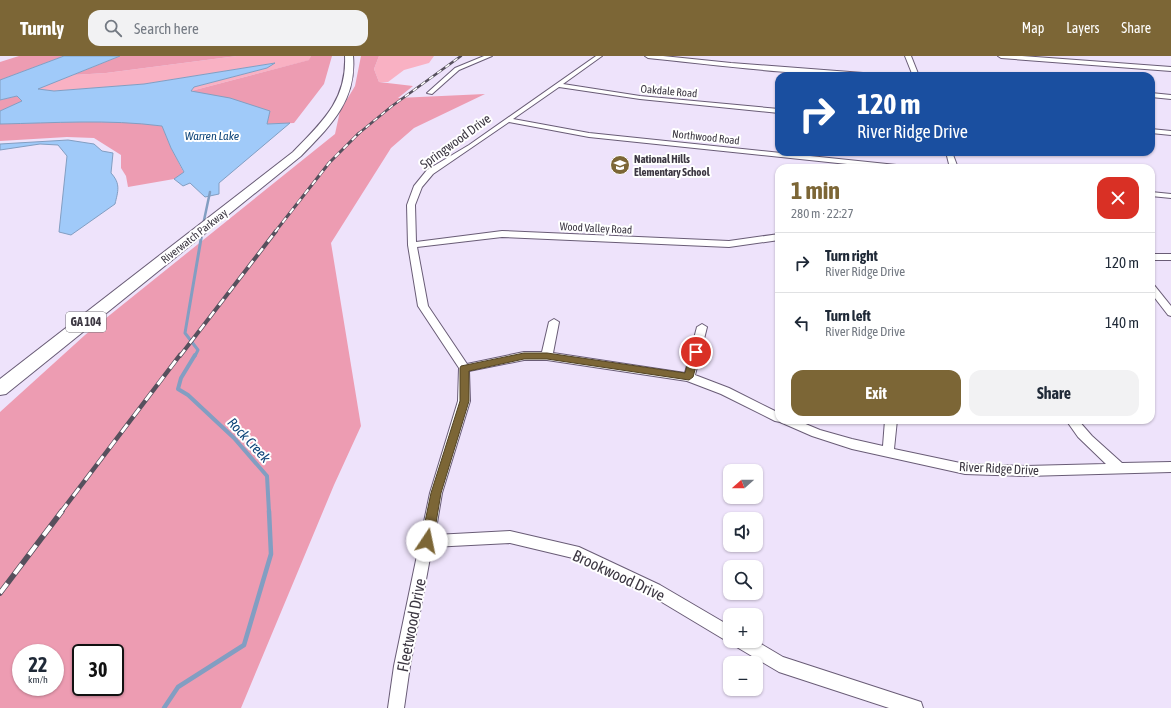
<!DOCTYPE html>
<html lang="en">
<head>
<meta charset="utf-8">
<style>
	body { margin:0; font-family:"Asap Condensed",sans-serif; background:#f2f2f3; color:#1f2937; height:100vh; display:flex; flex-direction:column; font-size:15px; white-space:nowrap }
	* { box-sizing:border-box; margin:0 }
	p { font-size:13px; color:#747a83 }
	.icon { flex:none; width:22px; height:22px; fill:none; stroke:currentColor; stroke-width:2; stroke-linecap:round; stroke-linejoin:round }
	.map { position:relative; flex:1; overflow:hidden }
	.details { position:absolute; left:775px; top:108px; width:380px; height:260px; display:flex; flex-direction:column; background:#fff; border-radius:12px; box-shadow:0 1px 3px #0004 }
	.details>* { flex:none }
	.top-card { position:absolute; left:775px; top:16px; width:380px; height:84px; border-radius:12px; box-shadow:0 1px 3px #0004; background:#1a4fa0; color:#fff; overflow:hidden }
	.needle { width:26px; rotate:249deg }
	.fabs { position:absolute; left:723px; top:408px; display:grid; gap:8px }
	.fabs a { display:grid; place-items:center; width:40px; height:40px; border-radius:8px; background:#fff; box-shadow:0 1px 3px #0004; font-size:20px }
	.speed { position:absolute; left:12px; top:588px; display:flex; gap:8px; font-size:20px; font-weight:700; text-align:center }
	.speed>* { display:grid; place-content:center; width:52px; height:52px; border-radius:50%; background:#fff; box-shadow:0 1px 3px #0004; line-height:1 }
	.speed small { font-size:10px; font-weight:400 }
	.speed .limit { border:2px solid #111; border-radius:6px; background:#fff; color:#111 }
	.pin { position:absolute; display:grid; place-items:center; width:34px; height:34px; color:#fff; margin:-17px; border:2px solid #fff; border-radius:50%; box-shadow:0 1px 4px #0007 }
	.me { position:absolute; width:44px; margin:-22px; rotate:11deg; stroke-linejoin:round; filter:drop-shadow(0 0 3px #0008) }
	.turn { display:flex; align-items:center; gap:14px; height:84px; padding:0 16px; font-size:18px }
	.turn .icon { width:52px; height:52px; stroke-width:2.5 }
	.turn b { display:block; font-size:28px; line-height:34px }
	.round { display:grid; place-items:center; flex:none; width:42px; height:42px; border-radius:12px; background:#f2f2f3 }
	.headline { display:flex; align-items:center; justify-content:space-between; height:68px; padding:0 16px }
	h1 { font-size:24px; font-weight:700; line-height:30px; color:#7c6636 }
	.cta { display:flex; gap:8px; margin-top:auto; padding:8px 16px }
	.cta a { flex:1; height:46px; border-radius:12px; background:#7c6636; color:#fff; font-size:16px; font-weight:700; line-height:46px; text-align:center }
	.cta a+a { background:#f2f2f3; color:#1f2937 }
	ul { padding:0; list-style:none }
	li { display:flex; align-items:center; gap:12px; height:60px; padding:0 16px; border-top:1px solid #e0e1e3 }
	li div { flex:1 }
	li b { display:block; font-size:15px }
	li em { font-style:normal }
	header { display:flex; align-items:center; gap:24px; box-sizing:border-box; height:56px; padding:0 20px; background:#7c6636; color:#fff }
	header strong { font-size:19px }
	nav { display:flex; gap:22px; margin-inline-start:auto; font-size:14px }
	.search { width:280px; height:36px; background:#f2f2f3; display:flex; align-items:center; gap:10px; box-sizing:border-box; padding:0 14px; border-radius:12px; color:#747a83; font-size:15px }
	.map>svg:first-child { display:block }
	.green { fill:#f9b1c3 }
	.forest { fill:#ed9cb2; fill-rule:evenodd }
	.water { fill:#a0caf9; stroke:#829ec2 }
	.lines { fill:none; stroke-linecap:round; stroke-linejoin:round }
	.stream-far3 { stroke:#829ec2; stroke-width:2.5 }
	.stream-far2 { stroke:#829ec2; stroke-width:3 }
	.stream-far1 { stroke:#829ec2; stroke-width:4 }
	.stream { stroke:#829ec2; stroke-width:4.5 }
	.minor-casing { stroke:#695c76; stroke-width:2 }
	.primary-casing { stroke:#695c76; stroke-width:2 }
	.minor { fill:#fff; fill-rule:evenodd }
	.primary { fill:#fff; fill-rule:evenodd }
	.rail-far4-casing { stroke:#56505d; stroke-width:2.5 }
	.rail-far3-casing { stroke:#56505d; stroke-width:3 }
	.rail-far2-casing { stroke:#56505d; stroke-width:4 }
	.rail-far1-casing { stroke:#56505d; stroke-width:4.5 }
	.rail-casing { stroke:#56505d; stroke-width:5.5 }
	.rail-far4 { stroke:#fff; stroke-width:1.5; stroke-dasharray:5; stroke-linecap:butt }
	.rail-far3 { stroke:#fff; stroke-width:2; stroke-dasharray:6; stroke-linecap:butt }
	.rail-far2 { stroke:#fff; stroke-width:2.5; stroke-dasharray:8; stroke-linecap:butt }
	.rail-far1 { stroke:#fff; stroke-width:3; stroke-dasharray:10; stroke-linecap:butt }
	.rail { stroke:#fff; stroke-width:4; stroke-dasharray:12; stroke-linecap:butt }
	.route { fill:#7c6636; stroke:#514223 }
	.labels { text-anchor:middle; stroke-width:4; stroke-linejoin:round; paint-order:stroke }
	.far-street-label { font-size:11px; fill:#3c3742; stroke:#fff }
	.far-poi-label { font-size:11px; font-weight:bold; fill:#3c3742; stroke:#fff; text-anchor:start }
	.far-water-label { font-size:12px; font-style:italic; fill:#10467a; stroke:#fff }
	.shield { fill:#fff; stroke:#76737b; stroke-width:1 }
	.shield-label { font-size:12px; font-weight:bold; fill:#3c3742 }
	.street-label { font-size:13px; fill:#3c3742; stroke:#fff }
	.water-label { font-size:14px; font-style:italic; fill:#10467a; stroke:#fff }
	.near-street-label { font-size:16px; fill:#3c3742; stroke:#fff }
</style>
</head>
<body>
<header>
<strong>Turnly</strong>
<div class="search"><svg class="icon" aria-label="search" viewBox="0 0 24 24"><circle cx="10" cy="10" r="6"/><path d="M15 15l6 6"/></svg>Search here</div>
<nav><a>Map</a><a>Layers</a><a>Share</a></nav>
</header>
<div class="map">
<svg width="1171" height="652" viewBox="0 0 1171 652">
	<rect width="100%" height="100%" fill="#eee3fb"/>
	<g class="green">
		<path d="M237,0H311L310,4L191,35L194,31L267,12L274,7L144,28L54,35L37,33L73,19L106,17Z"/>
		<path d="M379,0H434L429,7L404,14L388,26H379L374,13Z"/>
	</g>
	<g class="forest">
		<path d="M19,0H64L0,24V6Z"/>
		<path d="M120,0H237L106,17L73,19Z"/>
		<path d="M311,0H332L324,28L294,67L267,68L270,55L191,35L309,4Z"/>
		<path d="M361,0H379L374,13L379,26L413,30L398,42L485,38L414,72L391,92L331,187L361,370L334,429L241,652H0V356L85,279L335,78L340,55L355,30ZM21,597H55V631H21ZM81,597H115V631H81Z"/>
		<path d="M17,40L23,45L0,55V44Z"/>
		<path d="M101,65L132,66L162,70L171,92L184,117L174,123L128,131L126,120L121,112V99L94,82L67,81L0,85V68Z"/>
	</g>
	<g class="water">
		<path d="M64,0H120L38,33L54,35L144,28L275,7L267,12L194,31L191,35L230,42L270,55L267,68L290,67L219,127V138L205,141L190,127L183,130L174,123L184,116L171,92L162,70C108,63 54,67 0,68V55L22,45L17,40L0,44V24Z"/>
		<path d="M68,84L94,88L102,95L113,97L111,117C121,128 118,135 115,148L71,179L59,176L67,100L58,89L40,88L0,94V88Z"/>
	</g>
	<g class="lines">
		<path class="stream-far3" d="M203,169L210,136"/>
		<path class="stream-far2" d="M195,300L198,294L185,277L202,177"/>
		<path class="stream-far1" d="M195,299L181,322L178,333L188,339L234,382L267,420L269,456"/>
		<path class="stream" d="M164,652L178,631L244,589L271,498L269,455"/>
		<defs>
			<g id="minor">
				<path d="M484,0H492L459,14L432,38L427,37L455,12Z"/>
				<path d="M596,0H602L563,28L640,40L779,53V57L640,43L559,31L513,63L589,77L906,110L910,112H885L589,81L509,66L433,118L422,131L415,149L416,186L502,175L729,185L779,178V184L729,191L502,181L417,191L428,250L467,308L524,296H542L549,266L554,263L559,266L553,297L685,317L697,271L702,268L707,271L695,319L729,332L779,357V364H796L820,374L852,383L883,390L885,364H897L894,393L965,408L1026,410L1106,408L1078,381L1066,364H1078L1092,380L1122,407L1171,406V416L1026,420L965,418L852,393L812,380L780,366L775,365L721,338L687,325L547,304H524L469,315L470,345L442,437L435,479L510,475L579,491L660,529L730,570V585H756L783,601L915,644L921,646L923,652H889L779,616L735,590L733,585L730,587L650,539L577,503L510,487L432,491L410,610L404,652H388L394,610L430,437L458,345L459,312L418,250L408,189L407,149L414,130L427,114L469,89Z"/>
				<path d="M645,0H663L731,7L876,18L879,20C802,20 724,10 648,2Z"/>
				<path d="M905,0H911L919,20H913Z"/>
				<path d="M998,0H1022L1171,11V15L1001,2Z"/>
				<path d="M1151,37L1171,39V43L1151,41Z"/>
				<path d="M1151,73L1171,75V79L1151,77Z"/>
				<path d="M946,96H952L958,112H950Z"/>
				<path d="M1151,136L1171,138V142L1151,140Z"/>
				<rect x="1151" y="198" width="20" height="6"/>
				<path d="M1151,228L1154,229L1171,250V260L1168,259L1151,237Z"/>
			</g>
			<path id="primary" d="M345,0H353C357,45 330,70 301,100L6,338L0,339V323L293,96C322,66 347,44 345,0Z"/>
		</defs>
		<use href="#minor" class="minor-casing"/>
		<use href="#primary" class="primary-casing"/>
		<use href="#minor" class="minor"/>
		<use href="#primary" class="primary"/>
		<defs>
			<path id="rail-far4" d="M358,78L392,50L461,0"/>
			<path id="rail-far3" d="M275,176L329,107L359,77"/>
			<path id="rail-far2" d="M180,300L276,175"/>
			<path id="rail-far1" d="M61,456L180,299"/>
			<path id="rail" d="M0,537L62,455"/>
		</defs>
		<use href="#rail-far4" class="rail-far4-casing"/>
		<use href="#rail-far3" class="rail-far3-casing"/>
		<use href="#rail-far2" class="rail-far2-casing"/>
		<use href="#rail-far1" class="rail-far1-casing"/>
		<use href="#rail" class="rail-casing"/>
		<use href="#rail-far4" class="rail-far4"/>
		<use href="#rail-far3" class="rail-far3"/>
		<use href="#rail-far2" class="rail-far2"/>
		<use href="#rail-far1" class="rail-far1"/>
		<use href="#rail" class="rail"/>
	</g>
	<path class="route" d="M696,293L700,296L693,321L689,324L547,303H524L469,315V345L441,437L433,485L431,489L427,490L423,489L421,485L431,437L460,345V312L461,310L524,297H547L685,317L691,296Z"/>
	<defs>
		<symbol id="school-disc" viewBox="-11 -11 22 22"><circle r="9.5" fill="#7c6636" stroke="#fff"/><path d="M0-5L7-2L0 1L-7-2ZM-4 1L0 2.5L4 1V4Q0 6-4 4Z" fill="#fff"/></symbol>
	</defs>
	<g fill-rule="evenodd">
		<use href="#school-disc" x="609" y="98" width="22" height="22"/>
	</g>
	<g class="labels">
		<g class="far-street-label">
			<text transform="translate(669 35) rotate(5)" y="4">Oakdale Road</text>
			<text transform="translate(706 81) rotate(6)" y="4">Northwood Road</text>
			<text transform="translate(596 172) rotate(3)" y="4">Wood Valley Road</text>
			<text transform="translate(194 180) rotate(-38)" y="4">Riverwatch Parkway</text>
		</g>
		<g class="far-poi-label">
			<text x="634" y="107">National Hills<tspan x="634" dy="13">Elementary School</tspan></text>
		</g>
		<g class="far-water-label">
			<text x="212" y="84">Warren Lake</text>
		</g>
		<rect class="shield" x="66" y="256" width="40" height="20" rx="3"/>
		<g class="shield-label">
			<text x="86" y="270">GA 104</text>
		</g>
		<g class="street-label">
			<text transform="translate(455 85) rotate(-36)" y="5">Springwood Drive</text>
			<text transform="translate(999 412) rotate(3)" y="5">River Ridge Drive</text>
		</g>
		<g class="water-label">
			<text transform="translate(249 384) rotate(47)" y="5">Rock Creek</text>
		</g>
		<g class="near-street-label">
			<text transform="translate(619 519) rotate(25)" y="6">Brookwood Drive</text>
			<text transform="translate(411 569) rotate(-79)" y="6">Fleetwood Drive</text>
		</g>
	</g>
</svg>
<div class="fabs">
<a><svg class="needle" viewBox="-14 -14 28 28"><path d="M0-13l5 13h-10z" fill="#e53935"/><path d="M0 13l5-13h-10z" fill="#747a83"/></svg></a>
<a><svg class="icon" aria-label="sound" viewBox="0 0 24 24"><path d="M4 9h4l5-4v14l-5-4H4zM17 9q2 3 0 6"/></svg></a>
<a><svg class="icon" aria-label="search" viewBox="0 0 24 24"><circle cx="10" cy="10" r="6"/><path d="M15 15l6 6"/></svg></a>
<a>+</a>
<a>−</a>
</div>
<div class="speed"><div>22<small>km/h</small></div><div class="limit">30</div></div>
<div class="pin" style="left:696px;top:296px;background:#d93025"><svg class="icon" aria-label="arrive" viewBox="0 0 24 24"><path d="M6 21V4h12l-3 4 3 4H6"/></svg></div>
<svg class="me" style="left:427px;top:485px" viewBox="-20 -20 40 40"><circle r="19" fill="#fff"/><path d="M0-13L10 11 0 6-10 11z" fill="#7c6636"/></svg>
<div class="top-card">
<div class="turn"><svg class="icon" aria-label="right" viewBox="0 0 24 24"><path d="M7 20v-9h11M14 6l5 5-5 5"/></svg><div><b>120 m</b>River Ridge Drive</div></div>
</div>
<section class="details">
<div class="headline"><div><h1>1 min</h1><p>280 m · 22:27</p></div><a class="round" style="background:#d93025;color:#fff"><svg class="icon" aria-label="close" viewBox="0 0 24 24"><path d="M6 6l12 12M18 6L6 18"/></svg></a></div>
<ul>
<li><svg class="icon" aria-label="right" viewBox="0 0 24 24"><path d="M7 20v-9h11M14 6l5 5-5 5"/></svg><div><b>Turn right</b><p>River Ridge Drive</p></div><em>120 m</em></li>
<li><svg class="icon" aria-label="left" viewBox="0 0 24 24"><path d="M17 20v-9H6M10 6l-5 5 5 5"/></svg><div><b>Turn left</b><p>River Ridge Drive</p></div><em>140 m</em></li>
</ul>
<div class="cta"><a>Exit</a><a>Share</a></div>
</section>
</div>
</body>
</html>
